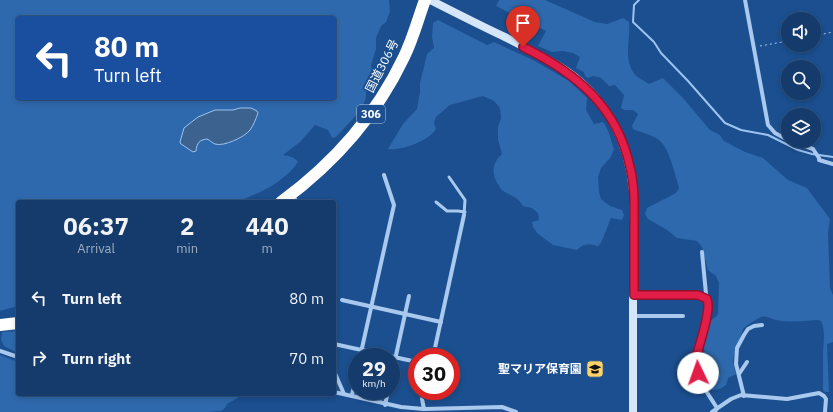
<!DOCTYPE html>
<html lang="en">
<head>
<meta charset="utf-8">
<style>
	body { margin:0; font-family:"IBM Plex Sans","Noto Sans JP",sans-serif; background:#214673; color:#f1f3f6; height:100vh; display:flex; flex-direction:column; font-size:15px; white-space:nowrap }
	* { box-sizing:border-box; margin:0 }
	p { font-size:13px; color:#9dadc1 }
	.icon { flex:none; width:22px; height:22px; fill:none; stroke:currentColor; stroke-width:2; stroke-linecap:round; stroke-linejoin:round }
	.map { position:relative; flex:1; overflow:hidden }
	.drawer { position:absolute; left:16px; top:200px; width:320px; height:196px; display:flex; flex-direction:column; background:#143b6b; border-radius:4px; box-shadow:0 2px 6px #0003,0 0 0 1px #33557e }
	.drawer>* { flex:none }
	.hud { position:absolute; left:16px; top:16px; width:320px; height:84px; border-radius:4px; box-shadow:0 2px 6px #0003,0 0 0 1px #33557e; background:#1a4fa0; color:#fff; overflow:hidden }
	.fabs { position:absolute; left:781px; top:12px; display:grid; gap:8px }
	.fabs a { display:grid; place-items:center; width:40px; height:40px; border-radius:50%; background:#143b6b; box-shadow:0 2px 6px #0003,0 0 0 1px #33557e; font-size:20px }
	.speed { position:absolute; left:348px; top:348px; display:flex; gap:8px; font-size:20px; font-weight:700; text-align:center }
	.speed>* { display:grid; place-content:center; width:52px; height:52px; border-radius:50%; background:#143b6b; box-shadow:0 2px 6px #0003,0 0 0 1px #33557e; line-height:1 }
	.speed small { font-size:10px; font-weight:400 }
	.speed .limit { border:6px solid #d22; background:#fff; color:#111 }
	.pin { position:absolute; display:grid; place-items:center; width:34px; height:34px; color:#fff; margin:-41px -17px; border-radius:50% 50% 50% 0; rotate:-45deg; box-shadow:0 0 4px #0007 }
	.pin .icon { rotate:45deg }
	.me { position:absolute; width:44px; margin:-22px; rotate:357deg; stroke-linejoin:round; filter:drop-shadow(0 0 3px #0008) }
	.turn { display:flex; align-items:center; gap:14px; height:84px; padding:0 12px; font-size:18px }
	.turn .icon { width:52px; height:52px; stroke-width:2.5 }
	.turn b { display:block; font-size:28px; line-height:34px }
	.eta { display:flex; justify-content:space-evenly; align-items:center; height:68px; text-align:center }
	.eta b { font-size:24px; font-weight:800; line-height:28px }
	ul { padding:0; list-style:none }
	li { display:flex; align-items:center; gap:12px; height:60px; padding:0 12px }
	li div { flex:1 }
	li b { display:block; font-size:15px }
	li em { font-style:normal }
	.map>svg:first-child { display:block }
	.green { fill:#2e69ad; fill-rule:evenodd }
	.water { fill:#3c6290; stroke:#9cc4f0 }
	.lines { fill:none; stroke-linecap:round; stroke-linejoin:round }
	.stream { stroke:#9cc4f0; stroke-width:2 }
	.path { stroke:#a9c9ee; stroke-width:1; stroke-dasharray:2 3; stroke-linecap:butt }
	.lane { stroke:#a9c9ee; stroke-width:3 }
	.street { stroke:#a9c9ee; stroke-width:4 }
	.secondary { stroke:#d6e6fa; stroke-width:8 }
	.highway { stroke:#fff; stroke-width:12 }
	.route-casing { stroke:#92132f; stroke-width:10 }
	.route { stroke:#e11d48; stroke-width:7 }
	.labels { text-anchor:middle; stroke-width:4; stroke-linejoin:round; paint-order:stroke }
	.shield { fill:#1b4f8f; stroke:#bbcadd; stroke-width:1 }
	.shield-label { font-size:11px; font-weight:bold; fill:#fff }
	.street-label { font-size:12px; fill:#fff; stroke:#1b4f8f }
	.poi-label { font-size:12px; font-weight:bold; fill:#fff; stroke:#1b4f8f; text-anchor:end }
</style>
</head>
<body>
<div class="map">
<svg width="833" height="412" viewBox="0 0 833 412">
	<rect width="100%" height="100%" fill="#1b4f8f"/>
	<g class="green">
		<path d="M0,0H389L390,11L386,22L381,26L376,38V49L371,65L373,72L366,92V98L361,110L336,137L332,138L328,130L315,125L300,142L283,155C289,156 294,157 298,162C284,183 257,195 234,202H18V306L0,311ZM18,18H334V98H18Z"/>
		<path d="M499,0H545L595,22L607,24L623,18L629,22C631,40 622,60 636,76C640,79 645,81 649,84L663,78L683,98L710,130L720,135L724,141L745,152L763,158L788,180L807,188L830,219L828,233L830,288L833,295V342L827,344L829,392H825L823,390C823,378 823,367 823,355C823,344 826,332 821,321L817,320C804,321 789,323 776,320C771,319 767,315 761,317C758,318 745,326 743,329L734,355L733,362L736,374L728,378L726,385L720,389L712,390C705,381 696,364 701,353L705,352L702,345C704,338 705,329 709,323C711,319 716,318 718,314L719,283L716,276L708,270L702,247L697,241L677,238L667,230L648,219L645,214L647,208L676,193L679,188C676,177 669,149 661,142C654,135 642,133 633,129L632,126L638,114L633,110H624L621,108L624,95L615,85L609,86L601,78L593,76L588,78L585,76L584,72L576,68L580,57L573,53L563,51L552,52L538,46L546,31L496,6Z"/>
		<path d="M438,20L487,45L494,42L535,61L569,81L587,98L586,110L594,124L603,122C609,130 611,140 614,150L610,158L601,168L598,177L599,192L601,199L610,206L622,210L624,215L622,220L611,218L601,243L598,246C589,244 584,243 577,250L553,245L537,233L533,227L532,222L539,220L538,213L532,208L523,206C518,197 511,196 503,191C500,189 499,185 497,183C491,172 493,162 502,154L498,140V127L501,118L500,108L494,101L483,96L450,105L436,117L434,122L436,129C429,141 401,151 388,149L403,124L417,109L420,92V83L427,54L434,48L432,37L433,23Z"/>
		<path d="M18,331V353L4,346L1,340L2,332Z"/>
		<path d="M0,355L18,362V394H240L241,396L227,404L225,408L221,411L206,412H0Z"/>
	</g>
	<path class="water" d="M240,108H251L257,111L258,113C256,119 253,126 250,130C245,137 223,147 215,144C212,143 210,140 207,139C199,140 197,143 196,151L193,152L181,144L180,142L184,128L198,117L215,110H233Z"/>
	<g class="lines">
		<path class="stream" d="M639,0L634,5L633,22L654,42L661,53L688,81L725,123L741,130L768,135L798,150L812,154L833,157"/>
		<g class="path">
			<path d="M814,36L833,32"/>
			<path d="M760,46L788,41"/>
		</g>
		<g class="lane">
			<path d="M449,177L465,200L464,215"/>
			<path d="M436,202L447,211H458L465,212"/>
		</g>
		<g class="street">
			<path d="M745,0L768,125L775,133L788,140"/>
			<path d="M790,141L813,149L819,158V160L833,164"/>
			<path d="M292,194L297,202"/>
			<path d="M702,252L706,294L709,304L707,316L695,361C695,377 709,395 717,408L715,412"/>
			<path d="M633,295H698L707,299"/>
			<path d="M342,300L441,322"/>
			<path d="M633,316H683"/>
			<path d="M334,344L417,362"/>
			<path d="M0,351L18,357"/>
			<path d="M360,357L394,205L384,175"/>
			<path d="M433,357L464,215"/>
			<path d="M334,371L344,394"/>
			<path d="M739,374L747,362"/>
			<path d="M391,378L409,296"/>
			<path d="M334,392L401,407L424,409L502,407L516,412"/>
			<path d="M352,395L357,372"/>
			<path d="M744,396L736,364L737,348L744,335L748,329L754,326L762,325"/>
			<path d="M385,405L388,391"/>
			<path d="M424,409L422,399L424,391"/>
			<path d="M712,412L731,399L741,395L787,399L819,393L824,396L826,399L825,412"/>
		</g>
		<path class="secondary" d="M430,0C456,13 481,26 507,38C528,49 549,59 568,72C608,100 629,145 633,191V412"/>
		<g class="highway">
			<path d="M281,202C333,164 376,116 404,57C413,39 418,19 425,0"/>
			<path d="M0,325L18,323"/>
		</g>
	</g>
	<g class="lines">
		<defs>
			<path id="route" d="M523,47C576,73 617,106 630,167C635,186 634,206 634,225C634,248 634,271 634,295H698L707,299C712,311 698,348 695,361V366L698,373"/>
		</defs>
		<use href="#route" class="route-casing"/>
		<use href="#route" class="route"/>
	</g>
	<defs>
		<symbol id="school-square" viewBox="-11 -11 22 22"><rect x="-9" y="-9" width="18" height="18" rx="4" fill="#ffd166" stroke="#1b4f8f"/><path d="M0-5L7-2L0 1L-7-2ZM-4 1L0 2.5L4 1V4Q0 6-4 4Z" fill="#111"/></symbol>
	</defs>
	<g fill-rule="evenodd">
		<use href="#school-square" x="585" y="359" width="20" height="20"/>
	</g>
	<g class="labels">
		<rect class="shield" x="357" y="105" width="28" height="18" rx="3"/>
		<g class="shield-label">
			<text x="371" y="118">306</text>
		</g>
		<g class="street-label">
			<text transform="translate(382 66) rotate(-63)" y="4">国道306号</text>
		</g>
		<g class="poi-label">
			<text x="582" y="373">聖マリア保育園</text>
		</g>
	</g>
</svg>
<div class="fabs">
<a><svg class="icon" aria-label="sound" viewBox="0 0 24 24"><path d="M4 9h4l5-4v14l-5-4H4zM17 9q2 3 0 6"/></svg></a>
<a><svg class="icon" aria-label="search" viewBox="0 0 24 24"><circle cx="10" cy="10" r="6"/><path d="M15 15l6 6"/></svg></a>
<a><svg class="icon" aria-label="layers" viewBox="0 0 24 24"><path d="M12 4l9 5-9 5-9-5zM3 14l9 5 9-5"/></svg></a>
</div>
<div class="speed"><div>29<small>km/h</small></div><div class="limit">30</div></div>
<div class="pin" style="left:523px;top:47px;background:#d93025"><svg class="icon" aria-label="arrive" viewBox="0 0 24 24"><path d="M6 21V4h12l-3 4 3 4H6"/></svg></div>
<svg class="me" style="left:698px;top:373px" viewBox="-20 -20 40 40"><circle r="19" fill="#fff"/><path d="M0-13L10 11 0 6-10 11z" fill="#e11d48"/></svg>
<div class="hud">
<div class="turn"><svg class="icon" aria-label="left" viewBox="0 0 24 24"><path d="M17 20v-9H6M10 6l-5 5 5 5"/></svg><div><b>80 m</b>Turn left</div></div>
</div>
<section class="drawer">
<div class="eta">
<div><b>06:37</b><p>Arrival</p></div>
<div><b>2</b><p>min</p></div>
<div><b>440</b><p>m</p></div>
</div>
<ul>
<li><svg class="icon" aria-label="left" viewBox="0 0 24 24"><path d="M17 20v-9H6M10 6l-5 5 5 5"/></svg><div><b>Turn left</b></div><em>80 m</em></li>
<li><svg class="icon" aria-label="right" viewBox="0 0 24 24"><path d="M7 20v-9h11M14 6l5 5-5 5"/></svg><div><b>Turn right</b></div><em>70 m</em></li>
</ul>
</section>
</div>
</body>
</html>
